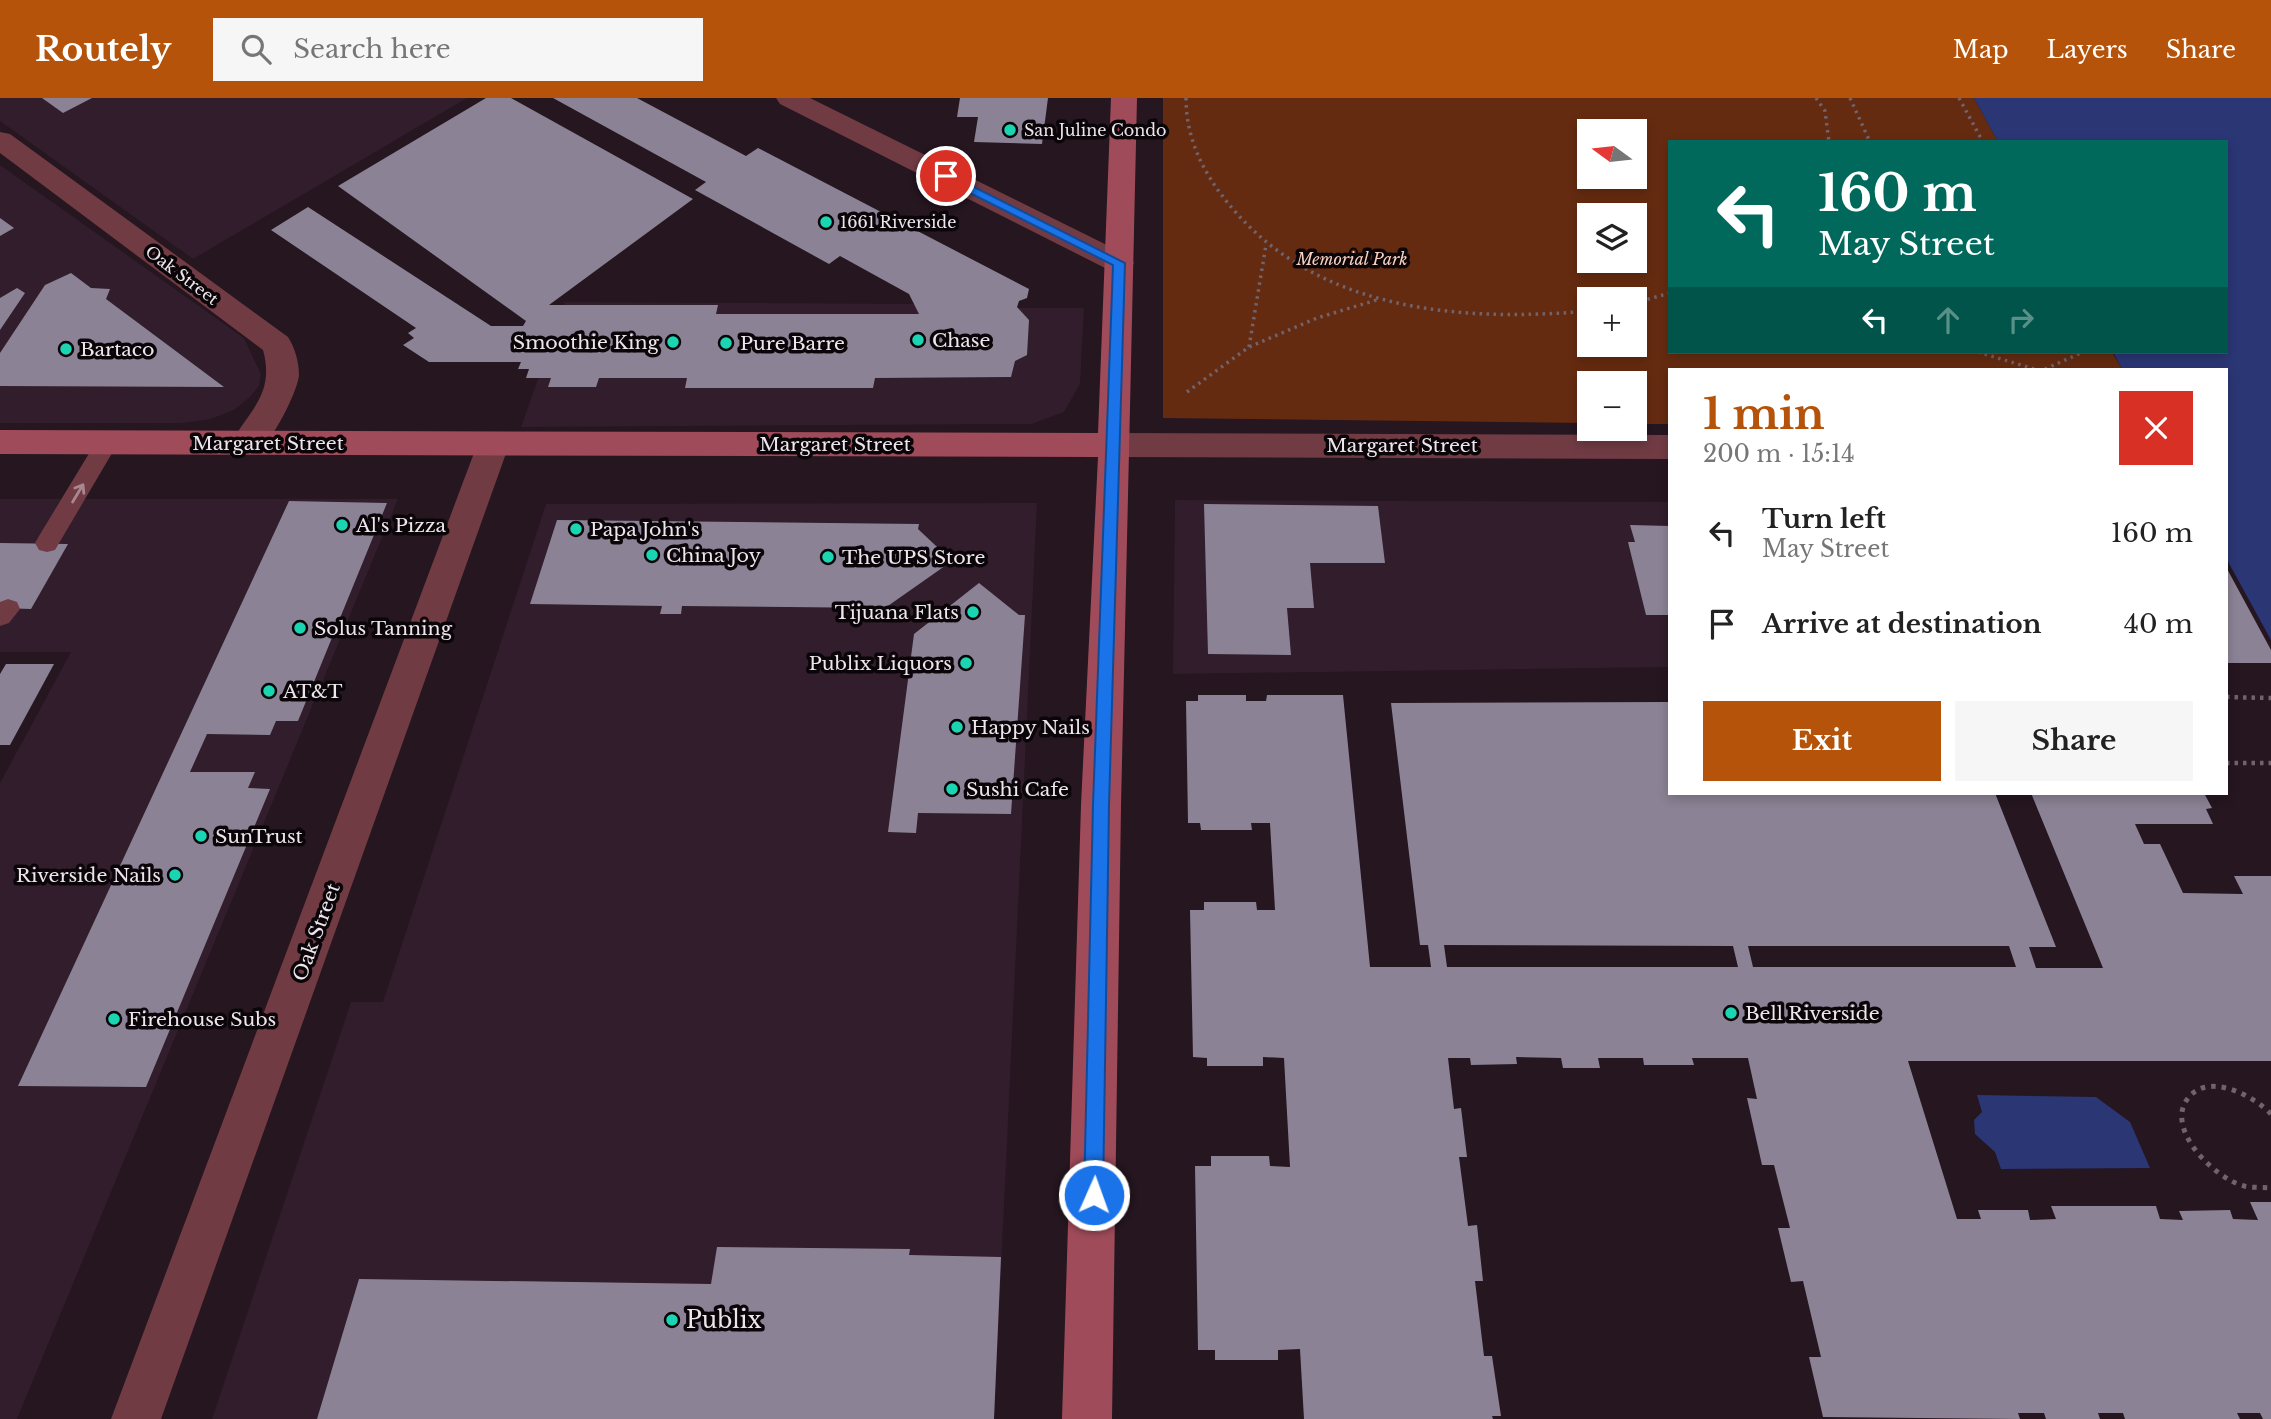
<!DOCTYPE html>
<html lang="en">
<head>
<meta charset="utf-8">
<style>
	body { margin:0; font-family:"Libre Baskerville",serif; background:#f6f6f6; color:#222; height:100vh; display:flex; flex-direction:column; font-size:26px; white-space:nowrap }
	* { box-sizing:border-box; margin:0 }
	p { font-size:23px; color:#767676 }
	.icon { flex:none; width:38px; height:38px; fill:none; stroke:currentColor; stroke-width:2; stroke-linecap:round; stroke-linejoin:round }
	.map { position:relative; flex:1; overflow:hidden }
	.details { position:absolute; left:1668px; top:270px; width:560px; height:427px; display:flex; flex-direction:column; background:#fff; border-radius:0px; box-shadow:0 4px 10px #0003 }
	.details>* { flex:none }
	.top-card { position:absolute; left:1668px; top:42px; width:560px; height:214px; border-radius:0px; box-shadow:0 4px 10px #0003; background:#00695c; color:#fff; overflow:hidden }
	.needle { width:46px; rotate:285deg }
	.buttons { position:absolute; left:1577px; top:21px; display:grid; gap:14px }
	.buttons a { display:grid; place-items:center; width:70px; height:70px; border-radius:0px; background:#fff; box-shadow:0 4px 10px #0003; font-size:35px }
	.pin { position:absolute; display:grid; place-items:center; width:60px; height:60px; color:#fff; margin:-30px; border:4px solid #fff; border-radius:50%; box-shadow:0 2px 7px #0007 }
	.me { position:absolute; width:77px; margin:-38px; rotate:2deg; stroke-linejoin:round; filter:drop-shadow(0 0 5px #0008) }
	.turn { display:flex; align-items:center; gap:24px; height:147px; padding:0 35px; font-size:32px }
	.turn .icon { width:91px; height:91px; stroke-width:2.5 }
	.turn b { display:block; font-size:49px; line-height:60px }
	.lanes { display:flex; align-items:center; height:66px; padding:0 35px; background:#0003; justify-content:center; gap:35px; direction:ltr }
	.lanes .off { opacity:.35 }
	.round { display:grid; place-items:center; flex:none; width:74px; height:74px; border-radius:0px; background:#f6f6f6 }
	.summary { display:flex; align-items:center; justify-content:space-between; height:119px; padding:0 35px }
	h1 { font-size:42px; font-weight:800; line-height:52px; color:#b45309 }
	.action { display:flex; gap:14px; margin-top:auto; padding:14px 35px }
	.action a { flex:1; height:80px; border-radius:0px; background:#b45309; color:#fff; font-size:28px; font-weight:800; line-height:80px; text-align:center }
	.action a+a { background:#f6f6f6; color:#222 }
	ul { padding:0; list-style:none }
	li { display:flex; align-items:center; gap:21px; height:91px; padding:0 35px }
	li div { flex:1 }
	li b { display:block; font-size:26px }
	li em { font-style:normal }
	header { display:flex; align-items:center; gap:42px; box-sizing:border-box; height:98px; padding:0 35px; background:#b45309; color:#fff }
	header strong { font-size:33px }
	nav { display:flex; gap:38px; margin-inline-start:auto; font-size:24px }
	.search { width:490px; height:63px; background:#f6f6f6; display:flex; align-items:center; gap:18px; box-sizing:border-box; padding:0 24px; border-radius:0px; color:#767676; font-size:26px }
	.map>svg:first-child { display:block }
	.built { fill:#311d2b }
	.green { fill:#652b10; fill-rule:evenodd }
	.water { fill:#2b3675 }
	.building { fill:#8b8395; fill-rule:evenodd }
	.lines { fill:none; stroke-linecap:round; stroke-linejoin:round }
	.path-far2 { stroke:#70636c; stroke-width:3.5; stroke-dasharray:2.5 4.5; stroke-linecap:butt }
	.path-far1 { stroke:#70636c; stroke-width:4.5; stroke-dasharray:3.5 5; stroke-linecap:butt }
	.path { stroke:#70636c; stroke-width:5; stroke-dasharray:4.5 6; stroke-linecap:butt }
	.service { fill:#713b44; fill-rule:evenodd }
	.minor { fill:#713b44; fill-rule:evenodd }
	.secondary { fill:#a04b5a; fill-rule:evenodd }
	.oneway { stroke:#a9878f }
	.route { fill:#1a73e8; stroke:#114b97; stroke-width:2 }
	.poi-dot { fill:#1bd5b2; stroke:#0a0508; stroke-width:2.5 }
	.labels { text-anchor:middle; stroke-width:7; stroke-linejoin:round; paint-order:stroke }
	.far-poi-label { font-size:16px; fill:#eee4eb; stroke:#0a0508; text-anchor:start }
	.far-park-label { font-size:16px; font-style:italic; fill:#fcd1bf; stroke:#0a0508 }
	.far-street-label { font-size:16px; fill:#eee4eb; stroke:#0a0508 }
	.poi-label { font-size:19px; fill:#eee4eb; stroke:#0a0508; text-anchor:start }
	.street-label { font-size:19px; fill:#eee4eb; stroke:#0a0508 }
	.near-poi-label { font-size:23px; fill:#eee4eb; stroke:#0a0508; text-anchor:start }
</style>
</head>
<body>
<header>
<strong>Routely</strong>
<div class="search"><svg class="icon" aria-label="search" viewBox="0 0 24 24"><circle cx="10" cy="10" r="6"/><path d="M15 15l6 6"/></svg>Search here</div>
<nav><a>Map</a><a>Layers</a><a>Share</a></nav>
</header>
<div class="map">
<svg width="2271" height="1321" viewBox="0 0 2271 1321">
	<rect width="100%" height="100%" fill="#251620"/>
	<g class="built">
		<path d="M0,0H467L193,161L0,23Z"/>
		<path d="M0,67L244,240L261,276L259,288L250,299L234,312L211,321L182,325H0Z"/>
		<path d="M565,204L923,206V210H1084L1080,286L1064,314L1032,326L521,329Z"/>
		<path d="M0,401H398L17,1321H0V685L71,554H0Z"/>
		<path d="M1175,402L1669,404V569L1173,576Z"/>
		<path d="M1037,405L994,1321H212L351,904H383L546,406Z"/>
	</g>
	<path class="green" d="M1163,0H1974L1998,44H1670V254H2112L2122,271H1670L1669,326H1635L1634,285H1589V325L1163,320ZM1589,33H1634V79H1589ZM1589,117H1634V163H1589ZM1589,201H1634V247H1589Z"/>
	<g class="water">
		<path d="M1974,0H2271V542L2226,460V271H2122L2113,254H2226V44H1998Z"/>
		<path d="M1977,997L2096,999L2130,1024L2150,1070L2001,1071L1995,1054L1975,1036L1974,1022L1982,1014Z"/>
	</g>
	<g class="building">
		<path d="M42,0H92L63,15Z"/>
		<path d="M486,0H511L693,101L549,207H718L716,216H919L909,196L840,158L829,166L695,92L706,84L553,0H637L746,58L758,50L1029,191L1027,200L1019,203L1017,209L1029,222L1027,257L1015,263L1011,279L875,280L873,290H685L687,280H599L596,289H548L551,280H526L529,271H518L521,264H429L403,247L414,240L408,235L416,230L271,132L308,109L491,228H523L526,223L338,88Z"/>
		<path d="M960,0H1048L1042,46L974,44L978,19H957Z"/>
		<path d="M0,120L14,130L0,138Z"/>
		<path d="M71,175L91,190L110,191L106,201L224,289L0,288V255L45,187Z"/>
		<path d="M17,190L25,195L0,232V200Z"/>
		<path d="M289,403L387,405L298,623H276L270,637L207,636L190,674H255L248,690L270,691L146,989L18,988Z"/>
		<path d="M1204,406L1378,408L1385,465H1310L1314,510H1287L1291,557L1208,556Z"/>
		<path d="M557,422L919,426L918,431L952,463L885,510L682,508L681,516H660L662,508L530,506Z"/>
		<path d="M1630,427L1670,428V517H1646L1628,444H1635Z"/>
		<path d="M0,445L68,446L31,511L0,510Z"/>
		<path d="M2226,469L2271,552V565H2226Z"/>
		<path d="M979,485L1019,517H1025L1011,716L918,715L916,735L888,734L914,536Z"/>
		<path d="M6,566H54L10,647H0V576Z"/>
		<path d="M1198,597H1246V603H1266L1267,597H1343L1370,869H1431L1428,847H1420L1391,605L1670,604V695H1995L2056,849H2029L2036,870H2103L2031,695H2204L2212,710L2206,711L2213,726H2135L2144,746H2160L2183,795L2243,796L2234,778H2271V963H1908L1957,1121H1981L1978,1112H2028L2030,1122L2056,1121L2051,1108H2156L2160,1121L2183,1122L2179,1113L2230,1112L2233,1121L2258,1122L2250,1104H2271V1321H2263L2260,1315H2237L2240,1321H2125L2123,1315H2098L2100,1321H2046L2044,1315H2018L2020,1321L1823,1319L1809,1259H1821L1803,1183L1791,1184L1778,1130H1790L1774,1067H1762L1747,1000L1757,1001L1748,960H1692L1694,967H1644L1643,960H1598L1600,970H1563L1561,960L1516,959L1517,966L1471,967L1470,960H1448L1454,1011L1461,1010L1467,1059H1459L1468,1128L1477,1127L1483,1183H1475L1484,1258H1492L1501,1318H1492L1493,1321H1304L1300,1251L1278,1252V1262H1215V1252H1198L1195,1068H1211V1058H1269L1270,1068L1290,1069L1284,960L1263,959V968H1207V960L1193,959L1190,812H1204V804H1256L1257,812H1275L1270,725H1251L1252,732H1201L1200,725H1188L1186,603H1198ZM1444,847L1733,848L1738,869H1447ZM1748,848H2009L2016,869H1753Z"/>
		<path d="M717,1149L910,1151L909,1157L1001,1159L994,1321H317L359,1181L711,1186Z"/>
	</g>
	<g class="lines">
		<g class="path-far2">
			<path d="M1186,0C1186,43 1205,78 1232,110C1320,214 1462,224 1589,213"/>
			<path d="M1816,0L1825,13L1829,44"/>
			<path d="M1850,0L1870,44"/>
			<path d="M1959,0L1983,44"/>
			<path d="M1634,205L1670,195"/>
			<path d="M1249,249L1266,147"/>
			<path d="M1978,254L2034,271"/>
			<path d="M2045,271L2083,254"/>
			<path d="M1187,294L1249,249L1317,220L1380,201"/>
		</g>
		<g class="path-far1">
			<path d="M2226,599L2271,600"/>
			<path d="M2226,665H2271"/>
		</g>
		<path class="path" d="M2271,1016C2253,997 2205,972 2186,1003C2167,1034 2216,1081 2244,1088C2252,1090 2262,1089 2271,1090"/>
		<g class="service">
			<path d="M107,337L115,339L118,345L55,452L47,454L39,452L35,445L39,438L99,339Z"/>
			<path d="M8,501L17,504L20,511L9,525L0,528V504Z"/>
		</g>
		<g class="minor">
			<path d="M776,0H810L1129,158L1134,165L1129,172L1119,175L1109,172L780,6Z"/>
			<path d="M0,34L10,36L288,239C295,250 299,264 299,277C298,293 271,346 257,354C249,358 243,356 235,354L231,345C250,311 275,296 263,252L0,55Z"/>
			<path d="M493,335L505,338L509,347L161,1321H111L477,347L481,338Z"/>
			<path d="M1114,335L1670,337V361L1114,359L1102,356L1098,347L1102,338Z"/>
		</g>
		<path class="secondary" d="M1111,0H1137L1121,707L1112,1321H1062L1081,707L1098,359L0,356V332L1098,335Z"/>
	</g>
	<defs><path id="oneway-shaft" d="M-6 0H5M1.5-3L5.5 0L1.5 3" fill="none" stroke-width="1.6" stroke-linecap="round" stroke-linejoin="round" transform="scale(1.75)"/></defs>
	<use class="oneway" href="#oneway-shaft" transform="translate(78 395) rotate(-59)"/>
	<path class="route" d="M946,75L1125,165L1109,707L1103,1097L1100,1104L1094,1107L1087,1104L1084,1097L1093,707L1113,167L942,81L940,78Z"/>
	<g class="poi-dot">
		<circle cx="1010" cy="32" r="7"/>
		<circle cx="826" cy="124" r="7"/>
		<circle cx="918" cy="242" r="7"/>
		<circle cx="673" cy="244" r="7"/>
		<circle cx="726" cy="245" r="7"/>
		<circle cx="66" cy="251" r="7"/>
		<circle cx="342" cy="427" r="7"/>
		<circle cx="576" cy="431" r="7"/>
		<circle cx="652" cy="457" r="7"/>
		<circle cx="828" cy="459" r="7"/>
		<circle cx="973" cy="514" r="7"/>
		<circle cx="300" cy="530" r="7"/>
		<circle cx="966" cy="565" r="7"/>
		<circle cx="269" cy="593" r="7"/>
		<circle cx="957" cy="629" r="7"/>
		<circle cx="952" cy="691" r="7"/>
		<circle cx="201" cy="738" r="7"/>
		<circle cx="175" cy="777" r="7"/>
		<circle cx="1731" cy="915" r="7"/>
		<circle cx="114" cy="921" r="7"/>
		<circle cx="672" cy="1222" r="7"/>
	</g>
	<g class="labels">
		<g class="far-poi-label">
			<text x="1024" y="38">San Juline Condo</text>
			<text x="840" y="130">1661 Riverside</text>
		</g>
		<g class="far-park-label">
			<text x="1352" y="167">Memorial Park</text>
		</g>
		<g class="far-street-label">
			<text transform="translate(182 177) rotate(37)" y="6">Oak Street</text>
		</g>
		<g class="poi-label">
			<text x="932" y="249">Chase</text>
			<text x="659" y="251" text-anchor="end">Smoothie King</text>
			<text x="740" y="252">Pure Barre</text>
			<text x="80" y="258">Bartaco</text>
			<text x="356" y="434">Al's Pizza</text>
			<text x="590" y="438">Papa John's</text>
			<text x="666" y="464">China Joy</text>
			<text x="842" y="466">The UPS Store</text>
			<text x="959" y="521" text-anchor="end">Tijuana Flats</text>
			<text x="314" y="537">Solus Tanning</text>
			<text x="952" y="572" text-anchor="end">Publix Liquors</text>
			<text x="283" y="600">AT&amp;T</text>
			<text x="971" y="636">Happy Nails</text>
			<text x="966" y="698">Sushi Cafe</text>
			<text x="215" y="745">SunTrust</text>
			<text x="161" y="784" text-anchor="end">Riverside Nails</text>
			<text x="1745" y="922">Bell Riverside</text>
			<text x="128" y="928">Firehouse Subs</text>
		</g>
		<g class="street-label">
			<text x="268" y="352">Margaret Street</text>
			<text x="835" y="353">Margaret Street</text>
			<text x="1402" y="354">Margaret Street</text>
			<text transform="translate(316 834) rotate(-70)" y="7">Oak Street</text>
		</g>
		<g class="near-poi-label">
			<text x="686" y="1230">Publix</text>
		</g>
	</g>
</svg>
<div class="buttons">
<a><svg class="needle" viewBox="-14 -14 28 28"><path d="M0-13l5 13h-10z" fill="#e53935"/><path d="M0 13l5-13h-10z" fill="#767676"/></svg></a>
<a><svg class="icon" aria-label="layers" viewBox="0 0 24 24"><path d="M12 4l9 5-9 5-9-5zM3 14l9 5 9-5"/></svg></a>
<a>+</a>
<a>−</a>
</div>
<div class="pin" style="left:946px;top:78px;background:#d93025"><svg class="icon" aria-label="arrive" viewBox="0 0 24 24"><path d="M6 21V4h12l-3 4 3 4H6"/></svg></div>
<svg class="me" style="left:1094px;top:1097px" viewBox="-20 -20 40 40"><circle r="17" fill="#1a73e8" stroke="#fff" stroke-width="3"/><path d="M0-11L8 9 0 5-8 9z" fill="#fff"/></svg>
<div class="top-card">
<div class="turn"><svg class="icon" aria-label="left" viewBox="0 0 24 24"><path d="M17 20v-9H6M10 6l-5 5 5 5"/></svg><div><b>160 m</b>May Street</div></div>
<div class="lanes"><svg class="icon" aria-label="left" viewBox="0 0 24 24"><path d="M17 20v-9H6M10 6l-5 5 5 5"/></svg><svg class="icon off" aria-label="ahead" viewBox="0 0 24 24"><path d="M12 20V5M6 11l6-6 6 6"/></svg><svg class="icon off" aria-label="right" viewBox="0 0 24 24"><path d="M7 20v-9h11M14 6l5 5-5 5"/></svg></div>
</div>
<section class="details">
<div class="summary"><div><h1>1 min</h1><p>200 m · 15:14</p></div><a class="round" style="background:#d93025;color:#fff"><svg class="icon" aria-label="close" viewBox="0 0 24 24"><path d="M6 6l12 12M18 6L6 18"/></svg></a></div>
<ul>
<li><svg class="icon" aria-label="left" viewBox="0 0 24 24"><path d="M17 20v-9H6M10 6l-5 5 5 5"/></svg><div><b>Turn left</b><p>May Street</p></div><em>160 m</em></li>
<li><svg class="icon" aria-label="arrive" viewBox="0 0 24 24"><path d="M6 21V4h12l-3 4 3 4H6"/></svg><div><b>Arrive at destination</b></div><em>40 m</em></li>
</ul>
<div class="action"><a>Exit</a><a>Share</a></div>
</section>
</div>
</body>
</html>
